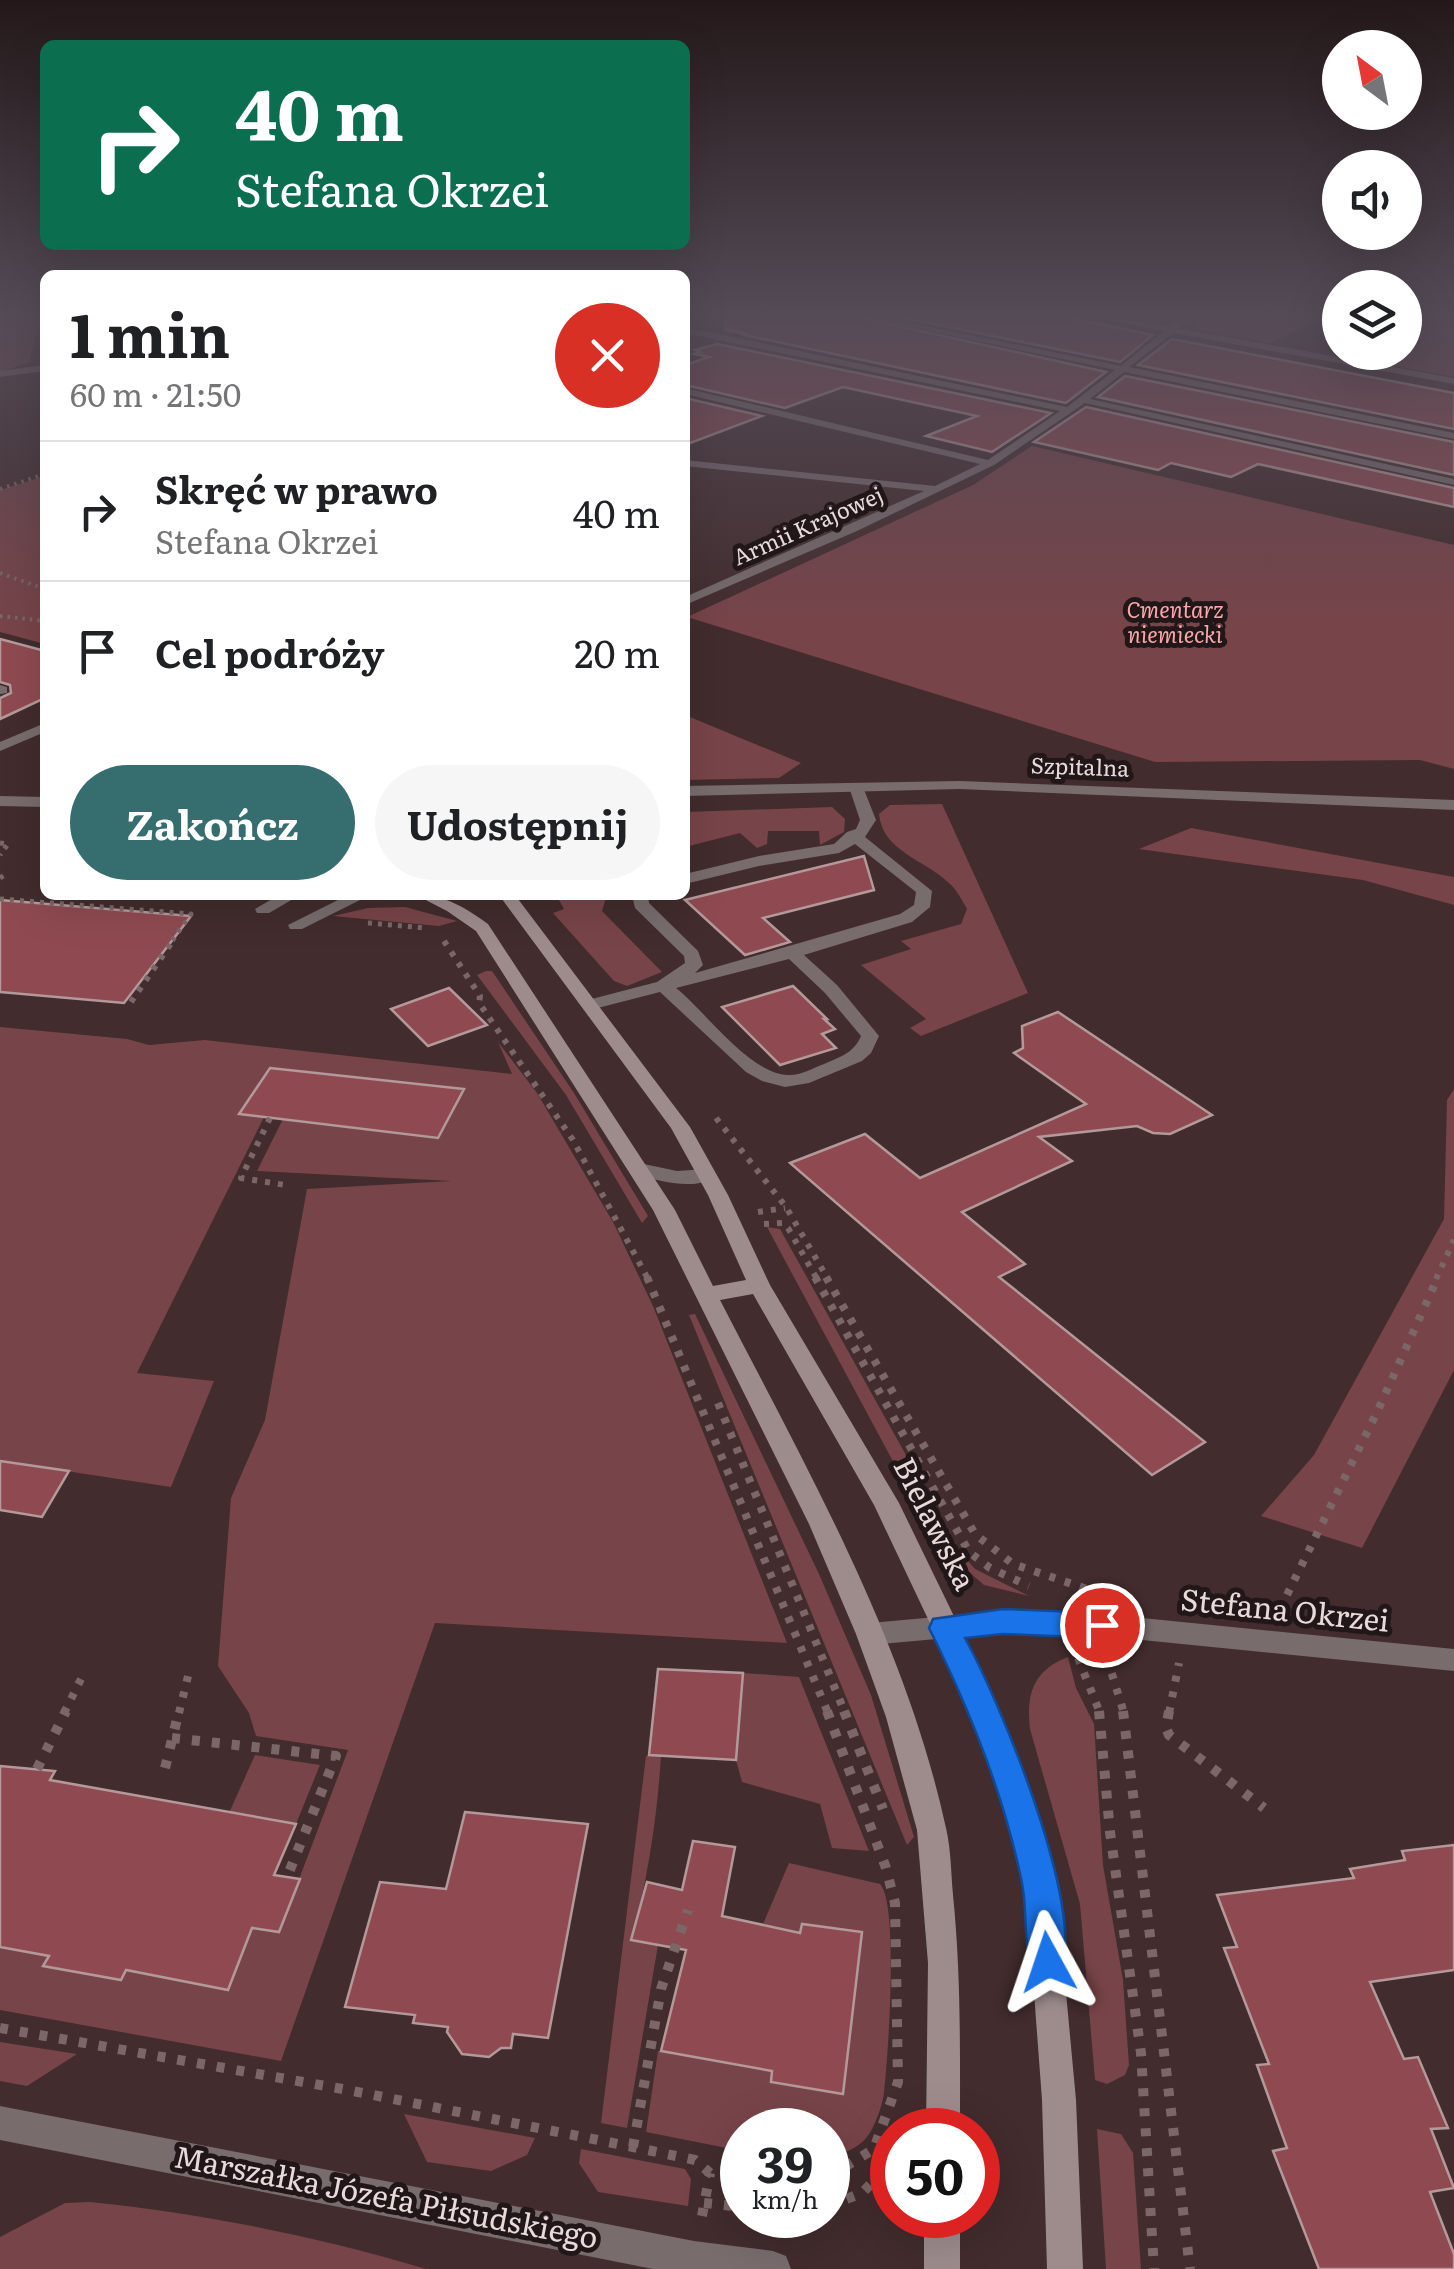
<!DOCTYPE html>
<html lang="pl">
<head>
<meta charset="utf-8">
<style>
	body { margin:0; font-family:Literata,serif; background:#f6f6f6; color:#202124; height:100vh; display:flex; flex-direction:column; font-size:38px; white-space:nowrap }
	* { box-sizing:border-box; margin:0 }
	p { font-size:32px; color:#757577 }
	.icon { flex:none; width:55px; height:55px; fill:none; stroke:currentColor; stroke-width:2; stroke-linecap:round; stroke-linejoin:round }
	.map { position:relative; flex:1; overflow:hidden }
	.panel { position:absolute; left:40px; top:270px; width:650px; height:630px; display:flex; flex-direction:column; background:#fff; border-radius:15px; box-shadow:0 10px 40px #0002 }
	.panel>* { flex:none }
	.top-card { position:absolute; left:40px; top:40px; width:650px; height:210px; border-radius:15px; box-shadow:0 10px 40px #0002; background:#0b6e4f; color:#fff; overflow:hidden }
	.needle { width:65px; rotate:328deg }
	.buttons { position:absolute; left:1322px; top:30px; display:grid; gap:20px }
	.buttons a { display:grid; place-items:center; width:100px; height:100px; border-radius:50%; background:#fff; box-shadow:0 10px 40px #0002; font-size:50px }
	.speed { position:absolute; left:720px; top:2108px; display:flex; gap:20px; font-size:50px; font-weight:700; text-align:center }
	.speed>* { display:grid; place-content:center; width:130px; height:130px; border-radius:50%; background:#fff; box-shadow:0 10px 40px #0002; line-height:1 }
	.speed small { font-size:25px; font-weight:400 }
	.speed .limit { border:15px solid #d22; background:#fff; color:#111 }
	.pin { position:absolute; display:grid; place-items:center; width:85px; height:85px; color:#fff; margin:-42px; border:5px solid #fff; border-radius:50%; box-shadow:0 2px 10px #0007 }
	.me { position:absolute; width:110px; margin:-55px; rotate:355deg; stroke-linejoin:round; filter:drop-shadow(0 0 8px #0008) }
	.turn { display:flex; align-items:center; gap:35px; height:210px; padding:0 30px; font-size:45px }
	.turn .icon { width:130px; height:130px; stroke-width:2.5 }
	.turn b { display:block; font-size:70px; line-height:85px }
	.round { display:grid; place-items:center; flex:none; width:105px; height:105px; border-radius:52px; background:#f6f6f6 }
	.overview { display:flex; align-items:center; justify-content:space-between; height:170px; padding:0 30px }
	h1 { font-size:60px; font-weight:700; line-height:75px }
	.primary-button { display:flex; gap:20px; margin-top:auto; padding:20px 30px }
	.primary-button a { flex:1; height:115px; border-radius:60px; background:#366e70; color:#fff; font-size:40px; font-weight:700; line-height:115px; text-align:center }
	.primary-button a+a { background:#f6f6f6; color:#202124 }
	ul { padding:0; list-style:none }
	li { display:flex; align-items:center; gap:30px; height:140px; padding:0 30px; border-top:2px solid #e0e0e0 }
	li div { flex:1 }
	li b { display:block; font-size:38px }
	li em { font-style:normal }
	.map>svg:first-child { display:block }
	.green { fill:#774449 }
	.building { fill:#8f4a51; stroke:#b4999b; stroke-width:2.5 }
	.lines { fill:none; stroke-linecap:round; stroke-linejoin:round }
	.path-far5 { stroke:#7b6768; stroke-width:2.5; stroke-dasharray:2.5 4; stroke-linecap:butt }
	.path-far4 { stroke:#7b6768; stroke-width:4; stroke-dasharray:2.5 5; stroke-linecap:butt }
	.path-far3 { stroke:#7b6768; stroke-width:5; stroke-dasharray:4 6; stroke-linecap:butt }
	.path-far2 { stroke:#7b6768; stroke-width:6; stroke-dasharray:5 8; stroke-linecap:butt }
	.path-far1 { stroke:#7b6768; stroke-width:8; stroke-dasharray:6 10; stroke-linecap:butt }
	.path { stroke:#7b6768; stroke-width:10; stroke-dasharray:8 12; stroke-linecap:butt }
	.service { fill:#786c6d; fill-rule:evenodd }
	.minor { fill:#786c6d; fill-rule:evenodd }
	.tertiary { fill:#786c6d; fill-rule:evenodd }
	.secondary { fill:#9e8c8d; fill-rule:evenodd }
	.route { fill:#1a73e8; stroke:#114b97; stroke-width:2.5 }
	.labels { text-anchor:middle; stroke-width:10; stroke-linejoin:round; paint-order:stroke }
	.far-street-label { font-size:22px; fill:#e9dada; stroke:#211718 }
	.far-park-label { font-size:22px; font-style:italic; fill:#f9a6ac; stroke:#211718 }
	.near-street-label { font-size:30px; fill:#e9dada; stroke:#211718 }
</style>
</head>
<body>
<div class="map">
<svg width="1454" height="2269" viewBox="0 0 1454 2269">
	<rect width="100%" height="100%" fill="#422c2d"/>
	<g class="green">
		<path d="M15,313H40L30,362L0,372V326Z"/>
		<path d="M1208,313H1340V326L1315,322L1270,343L1193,329Z"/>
		<path d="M1405,313H1454V377L1387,365L1424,341L1405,337Z"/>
		<path d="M1032,446L1454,545V769L1420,760L1155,762L687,617L973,485Z"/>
		<path d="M45,476V644L0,632V490Z"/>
		<path d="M685,715L801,763L779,778L685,780Z"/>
		<path d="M942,804L1028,993L921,1036L910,1028L926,1019L861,965L911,949L901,941L961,924L967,909C962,900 956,889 949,883C924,859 883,852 879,814L890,805Z"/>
		<path d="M832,807L845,819L844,832L820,845L819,831H768L767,844L757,848L740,833L685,847V812Z"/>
		<path d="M1191,828L1454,877V905L1363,880L1139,849Z"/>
		<path d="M556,895H607L602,911L662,972L627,986L614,981L553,913L564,909Z"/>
		<path d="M405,907L457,921L439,926L333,916L368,908Z"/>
		<path d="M486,971H492L574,1093L648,1216L642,1223L566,1095L477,975Z"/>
		<path d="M0,1027L127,1039L149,1045L205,1040L512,1074L498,1042L537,1093L613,1222L653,1306L787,1643L435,1623L281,2061L0,2010V1947L227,1990L252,1928L279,1932L348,1750L256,1736L249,1713L218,1666L231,1498L265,1420L307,1189L451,1181L257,1171L283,1119L240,1113L264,1117L137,1373L214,1381L171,1487L0,1461Z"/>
		<path d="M1454,1089V1370L1362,1548L1261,1516L1314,1455L1444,1219L1447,1100Z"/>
		<path d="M767,1227L780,1229L960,1552L975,1569L1029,1596L984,1585L938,1545Z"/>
		<path d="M695,1314L819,1574L871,1695L914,1837L907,1845L689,1315Z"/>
		<path d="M1068,1657L1076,1688L1094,1724L1103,1865L1123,1980L1129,2065L1125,2075L1107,2084L1095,2080L1080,1904L1030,1729C1026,1695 1033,1670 1068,1657Z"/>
		<path d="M743,1673L799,1677L869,1851L832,1848L820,1804L742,1782L736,1760Z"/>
		<path d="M255,1755L320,1765L296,1824L229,1813Z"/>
		<path d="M646,1756H661C657,1818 648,1879 631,1940L658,1945L627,2128L601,2123Z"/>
		<path d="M789,1863L880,1884C899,1903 888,2059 884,2092C883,2104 877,2119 872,2129C863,2147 846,2153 828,2157V2130H742V2151L646,2132L658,2051L772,2071V2083L843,2094L802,1925L800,1933L763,1924Z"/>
		<path d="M0,2042L77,2054L27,2086L0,2081Z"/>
		<path d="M404,2114L535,2138L527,2155L491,2171L427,2162Z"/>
		<path d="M1097,2129L1121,2134L1133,2153L1141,2269H1106Z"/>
		<path d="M581,2149L685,2169L691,2179L688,2206L598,2192L579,2163Z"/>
		<path d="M90,2202C205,2214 316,2236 426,2269H0V2237L65,2203Z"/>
	</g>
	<g class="building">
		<path d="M727,313H840L1106,372L1066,403L744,335L747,334L725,330Z"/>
		<path d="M880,313H1045L1153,335L1120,362Z"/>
		<path d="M1172,339L1454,393V429L1138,365Z"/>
		<path d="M717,344L1051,413L992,452L926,436L977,416L843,387L785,408L685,385V365L709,357L694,354L700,352L695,350Z"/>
		<path d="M1125,376L1454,442V475L1098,397Z"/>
		<path d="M685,398L762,416L685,445Z"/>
		<path d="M1086,407L1454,488V507L1258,464L1231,477L1171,463L1158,470L1034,442Z"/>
		<path d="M0,639L45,651V698L0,719V698L11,693L10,685L0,682Z"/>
		<path d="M864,856L874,890L763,918L790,942L745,955L685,900Z"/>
		<path d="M0,900L191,916L124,1003L0,992Z"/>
		<path d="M793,986L827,1019H824L835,1029L822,1034L836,1048L780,1065L722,1007Z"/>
		<path d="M449,988L487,1025L428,1046L391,1009Z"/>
		<path d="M1058,1012L1212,1115L1170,1134L1153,1133L1137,1126L1039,1137L1072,1161L962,1212L1025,1264L999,1277L1205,1442L1152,1475L790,1163L865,1134L920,1178L1086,1104L1014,1053L1023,1048L1022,1026Z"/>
		<path d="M270,1068L464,1089L438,1138L239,1114Z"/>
		<path d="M0,1461L69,1471L42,1517L0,1510Z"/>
		<path d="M658,1669L743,1673L736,1760L649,1755Z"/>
		<path d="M0,1766L55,1771L50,1780L296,1824L274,1875L300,1879L279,1932L252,1928L228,1990L126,1970L121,1980L43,1966L49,1956L0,1947Z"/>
		<path d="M465,1812L588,1824L548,2038L513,2034L511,2048H501L489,2057L462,2054L447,2032L448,2027L413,2023L415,2015L345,2007L380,1882L446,1889Z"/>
		<path d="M693,1841L735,1847L722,1916L800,1933L802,1924L862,1932L843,2094L771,2082L772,2071L661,2051L686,1950L631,1940L647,1882L682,1890Z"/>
		<path d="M1454,1845V1970L1370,1982L1404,2059L1418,2057L1448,2128L1431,2129L1454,2188L1430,2192L1454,2254V2269H1319L1273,2151L1287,2148L1257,2065L1269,2064L1224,1948L1237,1947L1217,1895L1354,1878L1350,1869L1405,1860L1402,1851Z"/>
	</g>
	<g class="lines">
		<path class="path-far5" d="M1415,346L1454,324"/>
		<g class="path-far4">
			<path d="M0,489L45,474"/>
			<path d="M0,573L45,589"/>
			<path d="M0,616L45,621"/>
		</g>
		<g class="path-far3">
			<path d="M0,843L8,844L0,855"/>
			<path d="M0,878L6,874"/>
			<path d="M0,899L191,914L172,941"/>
			<path d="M368,923L426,928"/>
		</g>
		<g class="path-far2">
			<path d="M444,941L480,996L479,1003L573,1140L648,1279"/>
			<path d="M131,1002L174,939"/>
			<path d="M270,1118L241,1178L285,1185"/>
			<path d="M716,1118L786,1207L828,1279"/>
			<path d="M758,1212L785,1208"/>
			<path d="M764,1224L783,1223L788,1228L817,1279"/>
			<path d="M1436,1279L1454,1240"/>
		</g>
		<g class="path-far1">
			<path d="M647,1277L828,1713"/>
			<path d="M815,1277L969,1552L990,1568L1029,1586"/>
			<path d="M826,1277L975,1534L1013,1564L1090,1590"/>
			<path d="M718,1403L845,1713"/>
			<path d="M1280,1609L1378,1410L1438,1277"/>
			<path d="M1078,1658L1100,1713"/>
			<path d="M1107,1658L1124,1713"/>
			<path d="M64,1713L85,1671"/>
			<path d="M179,1713L188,1676"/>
			<path d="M1169,1713L1179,1663"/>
		</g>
		<g class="path">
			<path d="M827,1711L886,1868L895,1903L898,2082L874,2149L828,2177"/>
			<path d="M844,1711L883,1809"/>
			<path d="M1099,1711L1110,1832L1141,2053L1154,2269"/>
			<path d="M1123,1711L1190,2269"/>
			<path d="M1169,1711L1166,1728L1169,1735L1264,1808"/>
			<path d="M172,1738L336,1756L287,1877"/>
			<path d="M165,1768L179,1711"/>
			<path d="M37,1769L66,1711"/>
			<path d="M0,2028L348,2090L633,2147L695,2160L710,2173L742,2177"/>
			<path d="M633,2147L661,1989L688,1910"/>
			<path d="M704,2203L742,2207"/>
			<path d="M828,2206L862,2193L892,2162"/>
			<path d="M702,2216L710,2173"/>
		</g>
		<g class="service">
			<path d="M45,365V371L0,377V371Z"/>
			<path d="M0,685L7,687V693L0,694Z"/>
			<path d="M45,723V732L0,751V742Z"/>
			<path d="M856,783L863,787L876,820L865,837L932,891L930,907L912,922L804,955L837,985L879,1036L871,1053L862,1061L809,1083L785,1087L762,1081L746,1072L660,992L590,1010L584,1009L581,1005L584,1001L657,982L685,963L684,956L635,908L632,895H648L649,903L698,951L703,965L695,973L900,914L914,905L916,892L855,844L839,853L759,866L685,884V874L759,856L834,844L847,832L856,829L860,820L849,787ZM789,959L825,993L861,1036C854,1053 840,1057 824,1064C813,1068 800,1076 787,1075C749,1073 705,1011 676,988Z"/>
			<path d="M279,895H300L269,913H257L255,909Z"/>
			<path d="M348,895H370L302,929H290L288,925Z"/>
			<path d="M639,1163L677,1171L707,1169L717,1175C696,1193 656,1180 632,1173L629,1169L632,1165Z"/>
		</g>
		<g class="minor">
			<path d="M2,313H11L0,321Z"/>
			<path d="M844,313H861L1121,366L1164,331L1075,313H1093L1169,327L1187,313H1196L1178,328L1454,378V384L1173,333L1129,367L1454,433V439L1124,372L1090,399L1454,479V485L1085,403L994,465L857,531L685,605V597L924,491L685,466V460L935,486L980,464L685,394V388L988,460L1060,411L685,333V327L1067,407L1115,370Z"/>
			<path d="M960,781L1454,800V810L960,789L685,796V786Z"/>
			<path d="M1003,1611L1102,1614L1454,1649V1671L1102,1636L1003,1633L870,1645L860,1642L856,1634L860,1626L870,1623Z"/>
		</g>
		<g class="tertiary">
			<path d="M0,796L45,797V807L0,806Z"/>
			<path d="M0,2106L694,2241L773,2251L786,2256L791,2269H653L0,2140Z"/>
		</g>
		<g class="secondary">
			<path d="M416,895C446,895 464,907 488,924L675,1210L713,1286L746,1280L708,1195L671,1128L499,895H515L690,1127L728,1195L770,1285L899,1503L983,1676L1026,1779L1056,1885L1076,2100L1083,2269H1047L1042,2100L1026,1885L996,1779L955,1676L874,1505L753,1294L720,1300C807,1469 905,1640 946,1828C951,1849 951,1873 953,1895C961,1974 960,2051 960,2130H926L928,1963L917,1830L886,1717L856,1634L809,1524L653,1210L476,931L447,911Z"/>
			<rect x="924" y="2215" width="36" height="54"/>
		</g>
	</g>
	<linearGradient id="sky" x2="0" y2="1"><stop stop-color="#241819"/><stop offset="0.5" stop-color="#544b57"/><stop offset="1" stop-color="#544b57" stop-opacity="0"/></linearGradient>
	<rect width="1454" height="631" fill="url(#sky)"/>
	<path class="route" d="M1003,1609L1102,1613L1113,1616L1117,1625L1113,1634L1102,1638L1003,1634L965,1638C999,1700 1088,1911 1060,1975L1048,1980L1035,1975C1022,1946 1028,1913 1022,1883C1004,1794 969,1708 929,1628L933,1619Z"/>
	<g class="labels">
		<g class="far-street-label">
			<text transform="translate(808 526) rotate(-24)" y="8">Armii Krajowej</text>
			<text transform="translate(1080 767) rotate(2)" y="8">Szpitalna</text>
		</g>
		<g class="far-park-label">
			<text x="1175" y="618">Cmentarz<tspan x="1175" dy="25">niemiecki</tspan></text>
		</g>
		<g class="near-street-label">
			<text transform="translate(934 1524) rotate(63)" y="10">Bielawska</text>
			<text transform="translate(1285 1611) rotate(6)" y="10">Stefana Okrzei</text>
			<text transform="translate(386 2198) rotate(11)" y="10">Marszałka Józefa Piłsudskiego</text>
		</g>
	</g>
</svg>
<div class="buttons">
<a><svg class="needle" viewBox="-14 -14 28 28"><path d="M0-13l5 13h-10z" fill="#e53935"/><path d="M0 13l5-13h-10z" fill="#757577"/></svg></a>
<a><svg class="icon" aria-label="sound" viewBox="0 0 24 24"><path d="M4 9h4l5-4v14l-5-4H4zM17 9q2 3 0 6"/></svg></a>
<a><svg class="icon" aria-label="layers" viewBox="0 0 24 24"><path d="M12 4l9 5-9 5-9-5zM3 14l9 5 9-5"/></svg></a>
</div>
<div class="speed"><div>39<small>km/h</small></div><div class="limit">50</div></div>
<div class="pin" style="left:1102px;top:1625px;background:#d93025"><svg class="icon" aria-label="arrive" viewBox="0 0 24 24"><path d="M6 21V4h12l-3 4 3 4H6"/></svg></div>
<svg class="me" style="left:1048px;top:1962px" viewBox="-20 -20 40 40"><path d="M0-17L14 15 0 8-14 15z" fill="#1a73e8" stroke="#fff" stroke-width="4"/></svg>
<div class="top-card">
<div class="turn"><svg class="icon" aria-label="right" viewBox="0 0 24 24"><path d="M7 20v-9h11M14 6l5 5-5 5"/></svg><div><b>40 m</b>Stefana Okrzei</div></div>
</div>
<section class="panel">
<div class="overview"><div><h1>1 min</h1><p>60 m · 21:50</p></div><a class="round" style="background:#d93025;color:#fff"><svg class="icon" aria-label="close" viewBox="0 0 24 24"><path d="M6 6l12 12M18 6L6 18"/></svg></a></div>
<ul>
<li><svg class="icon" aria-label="right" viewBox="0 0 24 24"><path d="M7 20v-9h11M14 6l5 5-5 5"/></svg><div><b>Skręć w prawo</b><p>Stefana Okrzei</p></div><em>40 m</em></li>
<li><svg class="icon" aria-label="arrive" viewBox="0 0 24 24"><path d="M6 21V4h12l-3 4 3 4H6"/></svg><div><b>Cel podróży</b></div><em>20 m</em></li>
</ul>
<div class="primary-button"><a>Zakończ</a><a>Udostępnij</a></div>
</section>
</div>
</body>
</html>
